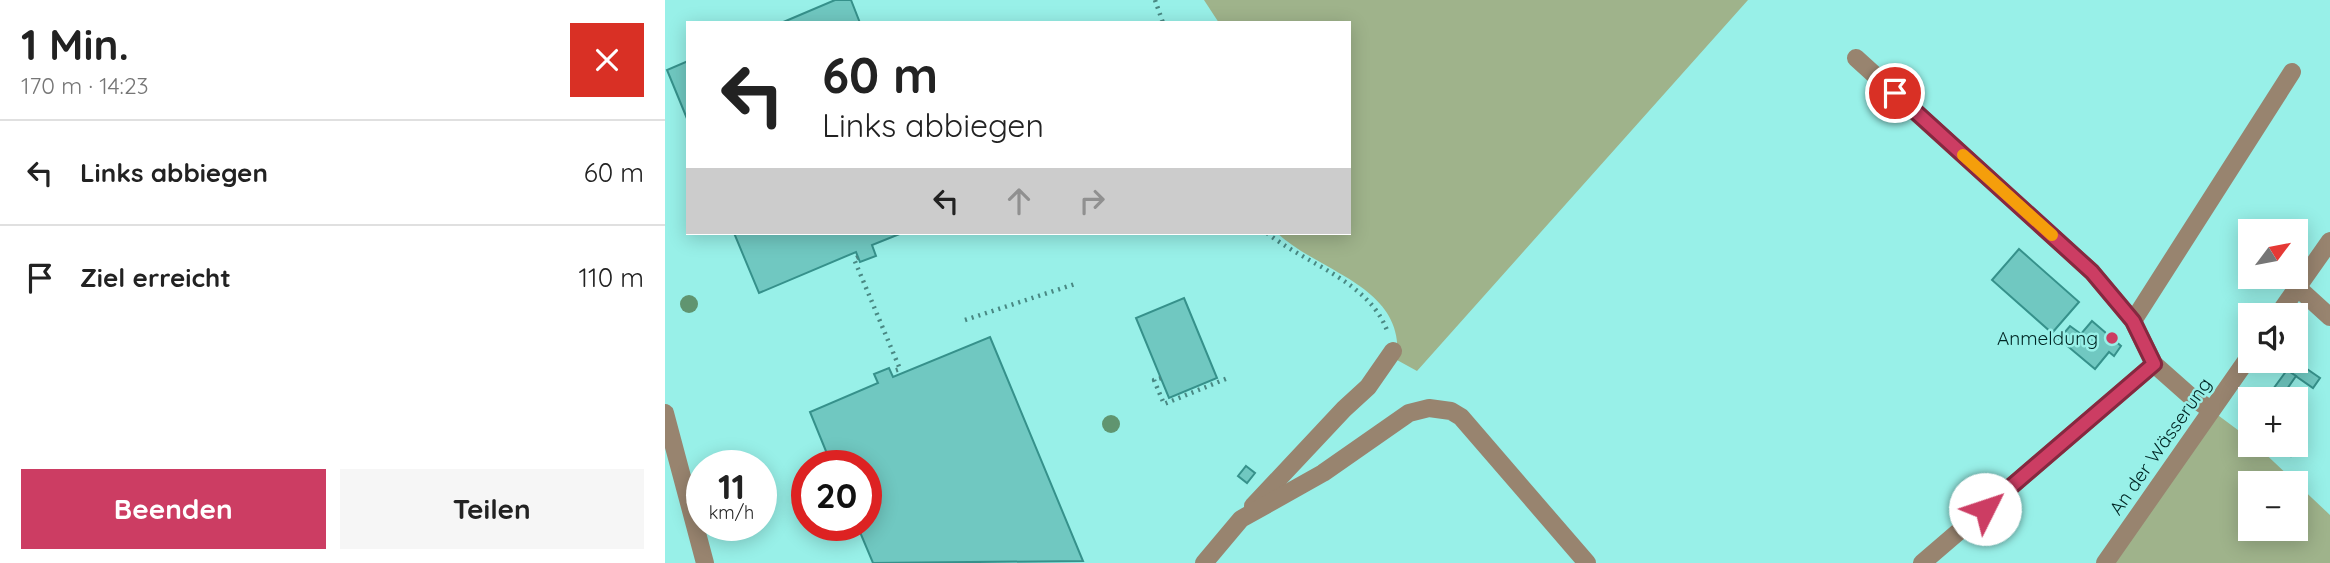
<!DOCTYPE html>
<html lang="de">
<head>
<meta charset="utf-8">
<style>
	body { margin:0; font-family:Quicksand,sans-serif; background:#f6f6f6; color:#222; height:100vh; display:flex; flex-direction:column; font-size:26px; white-space:nowrap }
	* { box-sizing:border-box; margin:0 }
	p { font-size:23px; color:#767676 }
	.icon { flex:none; width:38px; height:38px; fill:none; stroke:currentColor; stroke-width:2; stroke-linecap:round; stroke-linejoin:round }
	.map { position:relative; flex:1; overflow:hidden }
	.panel { display:flex; flex-direction:column; background:#fff; width:665px }
	.panel>* { flex:none }
	.hud { position:absolute; left:21px; top:21px; width:665px; height:214px; border-radius:0px; box-shadow:0 4px 18px #0003; background:#fff; color:#222; overflow:hidden }
	.needle { width:46px; rotate:58deg }
	.fabs { position:absolute; left:1573px; top:219px; display:grid; gap:14px }
	.fabs a { display:grid; place-items:center; width:70px; height:70px; border-radius:0px; background:#fff; box-shadow:0 4px 18px #0003; font-size:35px }
	.speed { position:absolute; left:21px; top:450px; display:flex; gap:14px; font-size:35px; font-weight:700; text-align:center }
	.speed>* { display:grid; place-content:center; width:91px; height:91px; border-radius:50%; background:#fff; box-shadow:0 4px 18px #0003; line-height:1 }
	.speed small { font-size:18px; font-weight:400 }
	.speed .limit { border:10px solid #d22; background:#fff; color:#111 }
	.pin { position:absolute; display:grid; place-items:center; width:60px; height:60px; color:#fff; margin:-30px; border:4px solid #fff; border-radius:50%; box-shadow:0 2px 7px #0007 }
	.me { position:absolute; width:77px; margin:-38px; rotate:49deg; stroke-linejoin:round; filter:drop-shadow(0 0 5px #0008) }
	.turn { display:flex; align-items:center; gap:24px; height:147px; padding:0 21px; font-size:32px }
	.turn .icon { width:91px; height:91px; stroke-width:2.5 }
	.turn b { display:block; font-size:49px; line-height:60px }
	.lanes { display:flex; align-items:center; height:66px; padding:0 21px; background:#0003; justify-content:center; gap:35px; direction:ltr }
	.lanes .off { opacity:.35 }
	.round { display:grid; place-items:center; flex:none; width:74px; height:74px; border-radius:0px; background:#f6f6f6 }
	.head { display:flex; align-items:center; justify-content:space-between; height:119px; padding:0 21px }
	h1 { font-size:42px; font-weight:700; line-height:52px }
	.primary-button { display:flex; gap:14px; margin-top:auto; padding:14px 21px }
	.primary-button a { flex:1; height:80px; border-radius:0px; background:#cc3d63; color:#fff; font-size:28px; font-weight:700; line-height:80px; text-align:center }
	.primary-button a+a { background:#f6f6f6; color:#222 }
	ul { padding:0; list-style:none }
	li { display:flex; align-items:center; gap:21px; height:105px; padding:0 21px; border-top:2px solid #e0e0e0 }
	li div { flex:1 }
	li b { display:block; font-size:26px }
	li em { font-style:normal }
	main { display:flex; flex:1; min-height:0 }
	.map>svg:first-child { display:block }
	.green { fill:#9fb38b; fill-rule:evenodd }
	.building { fill:#70c8c1; stroke:#36918b; stroke-width:2 }
	.lines { fill:none; stroke-linecap:round; stroke-linejoin:round }
	.path { stroke:#498883; stroke-width:4.5; stroke-dasharray:2 5; stroke-linecap:butt }
	.minor { stroke:#98846f; stroke-width:18 }
	.tree { fill:#609570 }
	.route-casing { stroke:#852840; stroke-width:18 }
	.route { stroke:#cc3d63; stroke-width:12 }
	.slow { stroke:#f59e0b; stroke-width:12 }
	.poi-dot { fill:#cc3d63; stroke:#98f0e8; stroke-width:2.5 }
	.labels { text-anchor:middle; stroke-width:5; stroke-linejoin:round; paint-order:stroke }
	.poi-label { font-size:19px; fill:#002624; stroke:#98f0e8; text-anchor:end }
	.street-label { font-size:19px; fill:#002624; stroke:#98f0e8 }
</style>
</head>
<body>
<main>
<section class="panel">
<div class="head"><div><h1>1 Min.</h1><p>170 m · 14:23</p></div><a class="round" style="background:#d93025;color:#fff"><svg class="icon" aria-label="close" viewBox="0 0 24 24"><path d="M6 6l12 12M18 6L6 18"/></svg></a></div>
<ul>
<li><svg class="icon" aria-label="left" viewBox="0 0 24 24"><path d="M17 20v-9H6M10 6l-5 5 5 5"/></svg><div><b>Links abbiegen</b></div><em>60 m</em></li>
<li><svg class="icon" aria-label="arrive" viewBox="0 0 24 24"><path d="M6 21V4h12l-3 4 3 4H6"/></svg><div><b>Ziel erreicht</b></div><em>110 m</em></li>
</ul>
<div class="primary-button"><a>Beenden</a><a>Teilen</a></div>
</section>
<div class="map">
<svg width="1665" height="563" viewBox="0 0 1665 563">
	<rect width="100%" height="100%" fill="#98f0e8"/>
	<g class="green">
		<path d="M539,0H1083L752,371L732,360C741,286 655,273 612,233H684V23H554Z"/>
		<path d="M1546,410L1585,439L1586,444L1591,445L1665,515V563H1440ZM1586,483H1631V528H1586Z"/>
	</g>
	<g class="building">
		<path d="M170,0H186L195,23H116Z"/>
		<path d="M23,61V121L2,70Z"/>
		<path d="M69,233H237L207,245L211,256L195,262L191,252L94,293Z"/>
		<path d="M1354,249L1414,302L1387,333L1327,280Z"/>
		<path d="M519,298L552,378L504,398L471,318Z"/>
		<path d="M1427,321L1456,346L1449,356L1444,352L1430,369L1394,339L1405,326L1416,334Z"/>
		<path d="M325,337L418,561L208,563L192,525H201V466H167L145,412L213,383L209,374L224,368L228,377Z"/>
		<path d="M1629,360L1655,378L1648,388L1622,370Z"/>
		<path d="M1622,370L1631,376L1620,392L1616,389L1612,395L1606,392Z"/>
		<path d="M1631,439L1637,445L1626,456L1614,444H1631Z"/>
		<path d="M581,466L590,473L582,483L573,476Z"/>
	</g>
	<g class="lines">
		<g class="path">
			<path d="M490,0L498,23"/>
			<path d="M602,233C642,265 705,281 723,333"/>
			<path d="M193,257L189,259L235,369L226,372"/>
			<path d="M300,320L410,284"/>
			<path d="M496,378L489,380L499,404L563,378"/>
		</g>
		<g class="minor">
			<path d="M1191,58L1427,272L1468,321L1489,364L1524,395L1546,410"/>
			<path d="M1632,287L1665,317"/>
			<path d="M1613,315L1665,241"/>
			<path d="M1468,321L1627,72"/>
			<path d="M0,413L40,563"/>
			<path d="M588,506L679,409L703,387L728,351"/>
			<path d="M539,563L576,519L658,473L744,413L764,408L786,411L796,417L922,563"/>
			<path d="M1257,563L1489,364"/>
			<path d="M1440,563L1586,354"/>
		</g>
	</g>
	<g class="tree">
		<circle cx="24" cy="304" r="9"/>
		<circle cx="446" cy="424" r="9"/>
	</g>
	<g class="lines">
		<defs>
			<path id="route" d="M1230,93L1427,272L1468,321L1489,364L1320,509"/>
		</defs>
		<use href="#route" class="route-casing"/>
		<use href="#route" class="route"/>
		<path class="slow" d="M1298,155L1387,235"/>
	</g>
	<circle class="poi-dot" cx="1447" cy="338" r="7"/>
	<g class="labels">
		<g class="poi-label">
			<text x="1433" y="345">Anmeldung</text>
		</g>
		<g class="street-label">
			<text transform="translate(1495 446) rotate(-55)" y="7">An der Wässerung</text>
		</g>
	</g>
</svg>
<div class="fabs">
<a><svg class="needle" viewBox="-14 -14 28 28"><path d="M0-13l5 13h-10z" fill="#e53935"/><path d="M0 13l5-13h-10z" fill="#767676"/></svg></a>
<a><svg class="icon" aria-label="sound" viewBox="0 0 24 24"><path d="M4 9h4l5-4v14l-5-4H4zM17 9q2 3 0 6"/></svg></a>
<a>+</a>
<a>−</a>
</div>
<div class="speed"><div>11<small>km/h</small></div><div class="limit">20</div></div>
<div class="pin" style="left:1230px;top:93px;background:#d93025"><svg class="icon" aria-label="arrive" viewBox="0 0 24 24"><path d="M6 21V4h12l-3 4 3 4H6"/></svg></div>
<svg class="me" style="left:1320px;top:509px" viewBox="-20 -20 40 40"><circle r="19" fill="#fff"/><path d="M0-13L10 11 0 6-10 11z" fill="#cc3d63"/></svg>
<div class="hud">
<div class="turn"><svg class="icon" aria-label="left" viewBox="0 0 24 24"><path d="M17 20v-9H6M10 6l-5 5 5 5"/></svg><div><b>60 m</b>Links abbiegen</div></div>
<div class="lanes"><svg class="icon" aria-label="left" viewBox="0 0 24 24"><path d="M17 20v-9H6M10 6l-5 5 5 5"/></svg><svg class="icon off" aria-label="ahead" viewBox="0 0 24 24"><path d="M12 20V5M6 11l6-6 6 6"/></svg><svg class="icon off" aria-label="right" viewBox="0 0 24 24"><path d="M7 20v-9h11M14 6l5 5-5 5"/></svg></div>
</div>
</div>
</main>
</body>
</html>
